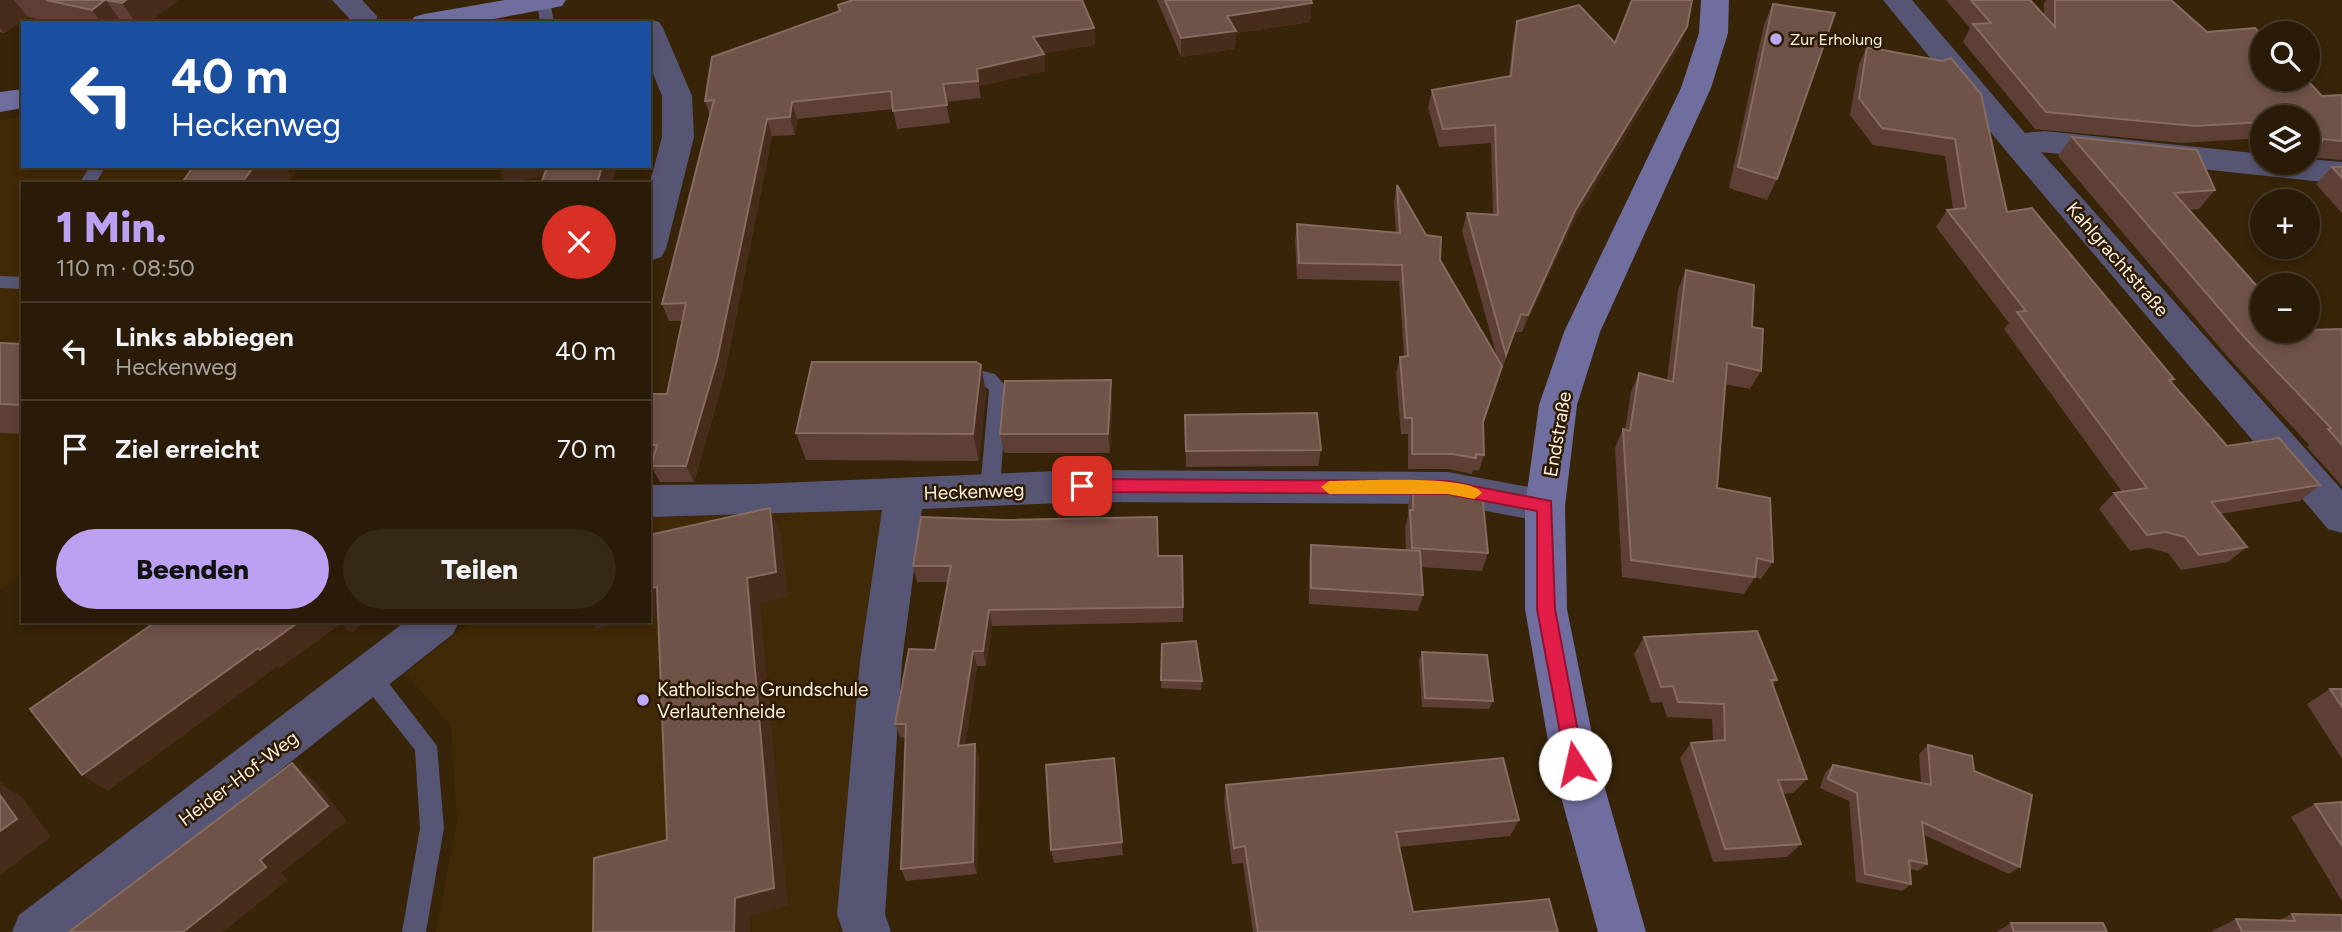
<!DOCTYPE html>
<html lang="de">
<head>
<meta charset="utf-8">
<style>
	body { margin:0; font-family:Figtree,sans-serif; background:#352815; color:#f1f3f6; height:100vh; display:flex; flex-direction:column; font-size:26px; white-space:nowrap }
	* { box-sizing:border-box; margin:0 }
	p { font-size:23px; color:#a5a19b }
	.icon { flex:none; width:38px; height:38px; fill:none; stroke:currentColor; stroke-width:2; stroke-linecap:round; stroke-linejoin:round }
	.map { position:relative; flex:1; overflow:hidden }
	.sheet { position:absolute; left:21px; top:182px; width:630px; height:441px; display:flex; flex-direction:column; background:#291b07; border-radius:0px; box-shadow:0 4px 10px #0003,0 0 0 2px #453928 }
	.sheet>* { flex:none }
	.guide { position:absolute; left:21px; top:21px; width:630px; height:147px; border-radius:0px; box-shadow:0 4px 10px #0003,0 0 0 2px #453928; background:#1a4fa0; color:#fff; overflow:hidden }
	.controls { position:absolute; left:2250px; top:21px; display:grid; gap:14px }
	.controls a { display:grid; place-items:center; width:70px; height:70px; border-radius:50%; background:#291b07; box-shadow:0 4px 10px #0003,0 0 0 2px #453928; font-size:35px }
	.pin { position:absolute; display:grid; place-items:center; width:60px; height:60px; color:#fff; margin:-30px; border-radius:14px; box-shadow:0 4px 10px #0006 }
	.me { position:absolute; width:77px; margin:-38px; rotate:350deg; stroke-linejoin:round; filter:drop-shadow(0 0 5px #0008) }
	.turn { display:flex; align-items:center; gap:24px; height:147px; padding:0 35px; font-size:32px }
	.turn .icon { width:91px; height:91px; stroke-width:2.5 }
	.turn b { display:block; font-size:49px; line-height:60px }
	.round { display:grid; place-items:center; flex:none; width:74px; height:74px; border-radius:37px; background:#352815 }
	.summary { display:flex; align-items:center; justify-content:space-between; height:119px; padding:0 35px }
	h1 { font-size:42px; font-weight:800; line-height:52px; color:#bca0f2 }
	.action { display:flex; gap:14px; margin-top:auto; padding:14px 35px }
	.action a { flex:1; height:80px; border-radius:42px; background:#bca0f2; color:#111; font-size:28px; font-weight:800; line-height:80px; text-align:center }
	.action a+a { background:#352815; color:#f1f3f6 }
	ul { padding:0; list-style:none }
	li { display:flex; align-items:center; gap:21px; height:98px; padding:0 35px; border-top:2px solid #453928 }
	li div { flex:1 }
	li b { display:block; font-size:26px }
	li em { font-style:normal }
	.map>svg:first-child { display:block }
	.built { fill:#402906 }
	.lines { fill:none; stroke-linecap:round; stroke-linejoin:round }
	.service { fill:#565573; fill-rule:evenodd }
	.minor { fill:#565573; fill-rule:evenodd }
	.secondary { fill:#706e9e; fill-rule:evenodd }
	.wall { fill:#5d3f35 }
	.shaded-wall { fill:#472c1c }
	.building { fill:#6f5248; stroke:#856b60; stroke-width:2 }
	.route { fill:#e11d48; stroke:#92132f; stroke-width:2 }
	.slow { fill:#f59e0b }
	.poi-dot { fill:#baaaf7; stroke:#2c1a01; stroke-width:2.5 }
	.labels { text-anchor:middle; stroke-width:5; stroke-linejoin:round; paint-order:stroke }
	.far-poi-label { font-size:16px; fill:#fff2e3; stroke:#2c1a01; text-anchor:start }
	.street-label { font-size:19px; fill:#fff2e3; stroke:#2c1a01 }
	.poi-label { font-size:19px; fill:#fff2e3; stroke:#2c1a01; text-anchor:start }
</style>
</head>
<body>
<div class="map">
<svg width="2342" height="932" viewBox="0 0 2342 932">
	<rect width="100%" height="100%" fill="#372409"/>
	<g class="built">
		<path d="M23,116V166H299L289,184H23V574L0,590V120Z"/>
		<path d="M888,510L861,661L839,932H436L457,821L451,726L405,673L473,621H649V517L659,513Z"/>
	</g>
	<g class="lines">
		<g class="service">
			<path d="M550,0L554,23H540L537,1Z"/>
			<path d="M90,166H106L95,184H79Z"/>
			<path d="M0,276L23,277V289L0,288Z"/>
			<path d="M959,365L995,374L1007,388L1000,490L997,496H983L980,490L989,390L983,385L953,377L950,372L953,367Z"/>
			<path d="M370,666L378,669L437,746L444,828L426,932H402L420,828L415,750L362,683L359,676L362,669Z"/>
		</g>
		<g class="minor">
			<path d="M332,0H362L377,16V23H349V18Z"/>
			<path d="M1883,0H1912L2025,133L2045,131L2263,154V163H2308V159L2342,162V184L2041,152L2342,490V533L2328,529L2006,151Z"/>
			<path d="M649,19L659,22L663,28L692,96L694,137L666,249L661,257L649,261V186L662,137V96L649,64V23H638Z"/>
			<path d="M1082,470L1448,472L1545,490L1559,495L1565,506L1559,517L1545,522L1448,504L1082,502L922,509L902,661L885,914L891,932H843L837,914L860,661L882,510L649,517V485L755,484Z"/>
			<path d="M406,621H459L453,634L75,932H12L19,915Z"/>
		</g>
		<g class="secondary">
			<path d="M505,0H566L562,6L552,8L473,23H410L414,17L424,14Z"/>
			<path d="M1701,0H1729L1728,33L1711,88L1600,332L1577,405L1565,506L1567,609L1598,764L1646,932H1598L1552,764L1525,609V506L1539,405L1564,332L1681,88L1699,33Z"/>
			<path d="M23,89V108L0,112V92Z"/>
		</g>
	</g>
	<g class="wall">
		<path d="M0,0H178L148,23H55L28,17L4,33L0,32Z"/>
		<path d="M1157,0H1311L1310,22L1236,33L1235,49L1181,57Z"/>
		<path d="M1946,0H2030L2044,16V3L2046,0H2171L2207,32L2322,96L2342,95V160L2308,157V117H2263V138L2182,143L2035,129L1963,42L1970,28Z"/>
		<path d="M1773,4L1777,179L1767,200L1729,188L1764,24Z"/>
		<path d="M838,5L1094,28L1095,45L1044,53L1045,71L979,86L981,98L946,102L950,123L897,129L893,109L797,119L795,135L772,136L724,377L694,482H660L651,466L652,461H649V394H667L683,321H669L662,304L710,116L705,101L839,11Z"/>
		<path d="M1517,21L1615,43L1680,45L1570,229L1522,332H1515L1483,424L1484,455L1479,471L1473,470L1472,474L1448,469H1408V434H1401L1396,373L1400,357L1404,356L1399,281L1297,279L1295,241L1297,224L1396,233L1394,202L1397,185L1497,357L1462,231L1467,213L1493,215L1491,143L1439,147L1428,107L1432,90L1509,76L1513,39Z"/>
		<path d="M1867,47L1942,61L2007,212L2174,379L2171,382L2227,446L2320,485L2300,501L2220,514L2247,547L2228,562L2181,570L2168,553L2149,548L2130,551L2099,509L2114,493L2122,492L2004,329L2009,323L1936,227L1947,210L1953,209L1945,156L1873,145L1850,115L1859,64Z"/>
		<path d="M2072,137L2215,190L2199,209L2189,210L2263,331L2342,329V486L2307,447L2309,445L2227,356L2058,156Z"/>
		<path d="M2332,167H2342V213L2316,184Z"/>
		<path d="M1686,270L1752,327L1761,371L1750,389L1725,384L1717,488L1773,562L1761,579L1755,577L1744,594L1622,577L1615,448L1623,429L1625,430L1631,392L1639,373L1667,380L1678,290Z"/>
		<path d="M0,343L23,344V434L0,433Z"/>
		<path d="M981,365L986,393L979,461L806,460L796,433Z"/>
		<path d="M1112,400L1110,453H1004L1000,434Z"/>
		<path d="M1185,415L1321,450L1318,466L1186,467Z"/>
		<path d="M1413,487L1488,553L1482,571L1421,567L1423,595L1418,611L1309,604V561L1311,545L1406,550L1405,529L1408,516V506Z"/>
		<path d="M1158,556L1183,607V622L992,626L986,666H977L965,746L975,744L979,758L977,874L906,881L901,869L905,738L900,737L895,724L935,650L948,582H917L913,566Z"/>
		<path d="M1644,637L1777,680L1772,685L1807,779L1793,793L1783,794L1801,844L1787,857L1713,862L1680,758L1691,743L1713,741L1712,719L1667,717L1662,702L1651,703L1634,654Z"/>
		<path d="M1162,644L1202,681L1201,690L1161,688Z"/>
		<path d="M1422,652L1493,701L1489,709L1422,707L1419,661Z"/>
		<path d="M2330,689H2342V759L2307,704Z"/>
		<path d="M1928,745L1974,771L2020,867L2009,874L1924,835L1927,864L1918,871L1910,869L1911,884L1902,891L1856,882L1849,801L1820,788L1825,773L1833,765L1921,783L1919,754Z"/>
		<path d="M1114,758L1123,855L1054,863L1051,850Z"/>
		<path d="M1226,785L1519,820L1510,836L1399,847L1413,912L1558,932H1253L1243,863L1232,864L1224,802Z"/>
		<path d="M2342,802V901L2291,817L2315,804Z"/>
		<path d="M2292,914L2342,932H2213L2212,931L2236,919L2279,920Z"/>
		<path d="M2011,923L2107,932H1996Z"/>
	</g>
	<g class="shaded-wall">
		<path d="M0,0H14L28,17L4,33L0,28Z"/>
		<path d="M106,0L122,23H102L92,10Z"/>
		<path d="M126,0H178L148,23H136L122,3Z"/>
		<path d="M1312,3L1310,22L1236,33L1235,49L1181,57V38L1227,16Z"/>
		<path d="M1687,27L1680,45L1570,229L1522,332L1528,315L1575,211Z"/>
		<path d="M1094,28L1095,45L1035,55L1033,37Z"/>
		<path d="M1044,54L1045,71L979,86L981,98L977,69Z"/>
		<path d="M792,102L797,119L795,135L790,117Z"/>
		<path d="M767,119L772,136L724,377L694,482L686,466Z"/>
		<path d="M254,166H284L291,177L286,184H241Z"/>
		<path d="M497,166H564L555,174L506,183Z"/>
		<path d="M602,166H617L612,184H597Z"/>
		<path d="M981,365L986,393L979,461L973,434Z"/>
		<path d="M1111,380L1112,400L1110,453L1108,434Z"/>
		<path d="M770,508L781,534L788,597L760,603L788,906L750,916V932H734L747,578Z"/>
		<path d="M657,587L672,612L649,617V588Z"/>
		<path d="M989,610L992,626L986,666L983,651Z"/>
		<path d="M300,621H366L351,633L341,624L280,668L278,666L108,791L82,775L258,648Z"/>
		<path d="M591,621H629L596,629Z"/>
		<path d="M973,651L977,666L963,760L958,746Z"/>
		<path d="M975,744L979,758L977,874L973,862Z"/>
		<path d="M292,763L312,778L347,821L281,873L288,880L223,932H183L260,860Z"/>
		<path d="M0,780L5,787L22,797L51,837L0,875Z"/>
	</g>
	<g class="building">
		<path d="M46,0H105L92,10Z"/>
		<path d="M106,0H126L122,3Z"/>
		<path d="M853,0H1082L1094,28L1033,37L1044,54L977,69L978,81L943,84L947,105L893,111L891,91L792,102L790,117L767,119L717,360L686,466H651L657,445H649V394H667L686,303L662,304L714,100L705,101L712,57L840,11L838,5Z"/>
		<path d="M1165,0H1311L1312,3L1227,16L1236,31L1181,38Z"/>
		<path d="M1632,0H1692L1687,27L1575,211L1528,315L1521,314L1506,355L1467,213L1498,215L1495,125L1443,129L1432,90L1511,76L1517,21L1579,5L1615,43Z"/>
		<path d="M1971,0H2030L2055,27V0H2171L2207,32L2255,28L2263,36V79H2306L2322,96L2342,95V141L2323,139L2321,143H2311L2308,140V117H2263V122L2195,126L2046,112L1973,24L1991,23Z"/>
		<path d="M1773,4L1835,13L1777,179L1738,167Z"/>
		<path d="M1867,47L1942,61L1951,58L1981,94L2007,212L2032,208L2174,379L2169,380L2227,446L2279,438L2320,485L2211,502L2247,547L2199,555L2185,537L2166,532L2147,535L2114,493L2147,488L2017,312L2026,311L1947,210L1966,208L1955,139L1882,128L1859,98Z"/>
		<path d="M2072,137L2197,150L2215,190L2174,193L2263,293V331H2308V330L2342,329V445L2328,429L2331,428L2245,338Z"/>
		<path d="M194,166H254L241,184H181Z"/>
		<path d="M602,166L597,184H541L547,167Z"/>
		<path d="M2332,167H2342V178Z"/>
		<path d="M1397,185L1426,235L1441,237L1440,260L1502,366L1483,422L1484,455L1476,454V458L1452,454H1412V418H1405L1400,357L1408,356L1402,265L1299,263L1297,224L1400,233Z"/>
		<path d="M1686,270L1754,285L1752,327L1763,329L1761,371L1727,363L1717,488L1770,498L1773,562L1757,558L1755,577L1631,560L1623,429L1630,431L1639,373L1673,382Z"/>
		<path d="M0,343L23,344V405L0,404Z"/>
		<path d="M812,362H976L981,365L973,434L796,433Z"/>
		<path d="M1111,380L1108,434H1000L1005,381Z"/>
		<path d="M1317,413L1321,450L1186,451L1185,415Z"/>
		<path d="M1413,487L1453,488L1482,493L1488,553L1412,548L1410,510H1413Z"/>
		<path d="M770,508L776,572L747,578L774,888L735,898L734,932H593L594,858L667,840L657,587L649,588V535Z"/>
		<path d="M921,517L1005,520L1157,517L1158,556H1182L1183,607L989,610L983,651H973L958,746L975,744L973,862L901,869L906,724H895L909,649L935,650L951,566H913Z"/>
		<path d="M1311,545L1420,551L1423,595L1311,588Z"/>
		<path d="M157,621H300L260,650L258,648L82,775L30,709Z"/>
		<path d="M1757,631L1777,680H1771L1807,779L1778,780L1801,844L1725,849L1691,743L1725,740L1724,704L1678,702L1673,686L1661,687L1644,637Z"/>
		<path d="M1196,641L1202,681L1161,680L1162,644Z"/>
		<path d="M1422,652L1487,655L1493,701L1425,698Z"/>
		<path d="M2330,689H2342V707Z"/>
		<path d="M1928,745L1972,756L1974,771L2032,795L2020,867L1922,822L1927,864L1909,860L1911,884L1865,874L1857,793L1828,779L1833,765L1931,785Z"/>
		<path d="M1114,758L1122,842L1051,850L1046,765Z"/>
		<path d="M1503,758L1519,820L1396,832L1413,912L1549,899L1558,932H1258L1245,846L1234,848L1226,785Z"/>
		<path d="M292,763L328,806L260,860L266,867L183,932H69Z"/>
		<path d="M0,795L17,819L0,831Z"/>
		<path d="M2342,802V846L2315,804Z"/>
		<path d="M2292,914L2342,915V932H2242L2236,919L2295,921Z"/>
		<path d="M2011,923H2103L2107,932H2014Z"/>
	</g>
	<path class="route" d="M1082,479L1448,481L1551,501L1555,609L1584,764L1582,771L1575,773L1568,771L1566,764L1537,609V511L1448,494L1082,492L1074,486Z"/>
	<path class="slow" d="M1329,481C1354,481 1472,474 1482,493L1474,499L1448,494H1329L1321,487Z"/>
	<g class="poi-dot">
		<circle cx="1776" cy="39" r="7"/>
		<circle cx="643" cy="700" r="7"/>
	</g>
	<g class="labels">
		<g class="far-poi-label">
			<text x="1790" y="45">Zur Erholung</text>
		</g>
		<g class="street-label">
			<text transform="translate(2118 259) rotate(49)" y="7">Kahlgrachtstraße</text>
			<text transform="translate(1557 434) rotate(-80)" y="7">Endstraße</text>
			<text transform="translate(974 491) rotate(-2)" y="7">Heckenweg</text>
			<text transform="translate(238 778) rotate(-37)" y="7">Heider-Hof-Weg</text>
		</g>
		<g class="poi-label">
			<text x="657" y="696">Katholische Grundschule<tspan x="657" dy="22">Verlautenheide</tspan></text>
		</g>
	</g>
</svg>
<div class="controls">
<a><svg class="icon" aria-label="search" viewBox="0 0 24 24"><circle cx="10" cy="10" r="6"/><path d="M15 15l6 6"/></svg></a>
<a><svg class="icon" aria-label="layers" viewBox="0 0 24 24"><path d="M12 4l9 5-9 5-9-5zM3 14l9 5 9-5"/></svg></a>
<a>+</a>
<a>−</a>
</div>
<div class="pin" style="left:1082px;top:486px;background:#d93025"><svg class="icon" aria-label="arrive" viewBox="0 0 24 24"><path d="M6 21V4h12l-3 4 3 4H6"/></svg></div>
<svg class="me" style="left:1575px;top:764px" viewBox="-20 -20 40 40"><circle r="19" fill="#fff"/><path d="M0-13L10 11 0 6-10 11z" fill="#e11d48"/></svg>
<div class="guide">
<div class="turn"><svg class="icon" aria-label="left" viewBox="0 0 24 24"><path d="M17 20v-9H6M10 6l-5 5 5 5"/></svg><div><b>40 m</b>Heckenweg</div></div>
</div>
<section class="sheet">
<div class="summary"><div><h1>1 Min.</h1><p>110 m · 08:50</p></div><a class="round" style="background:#d93025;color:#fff"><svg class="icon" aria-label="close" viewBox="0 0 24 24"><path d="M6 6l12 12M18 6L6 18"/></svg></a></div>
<ul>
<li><svg class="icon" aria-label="left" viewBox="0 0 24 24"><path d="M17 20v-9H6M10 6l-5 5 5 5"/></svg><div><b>Links abbiegen</b><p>Heckenweg</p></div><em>40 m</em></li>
<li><svg class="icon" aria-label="arrive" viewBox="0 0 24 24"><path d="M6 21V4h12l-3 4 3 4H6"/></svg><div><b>Ziel erreicht</b></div><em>70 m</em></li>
</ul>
<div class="action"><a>Beenden</a><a>Teilen</a></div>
</section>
</div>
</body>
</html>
